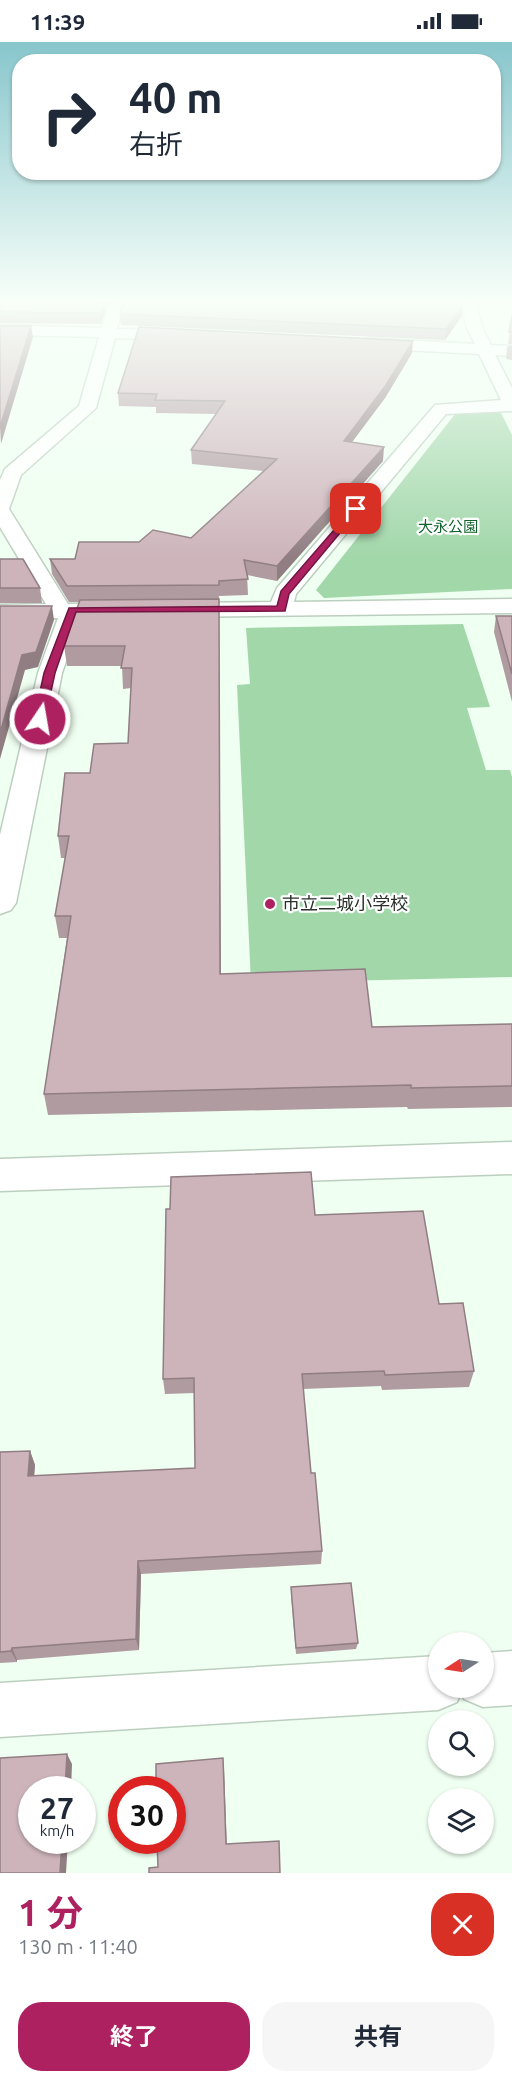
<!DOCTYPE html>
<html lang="ja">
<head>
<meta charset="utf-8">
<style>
	body { margin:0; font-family:Ubuntu,"Noto Sans JP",sans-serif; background:#f6f6f7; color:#1f2937; height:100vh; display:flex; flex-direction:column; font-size:22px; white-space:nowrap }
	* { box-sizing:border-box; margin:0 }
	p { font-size:20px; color:#747a83 }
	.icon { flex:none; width:33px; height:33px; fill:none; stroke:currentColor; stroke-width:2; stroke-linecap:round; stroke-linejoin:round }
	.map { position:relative; height:1831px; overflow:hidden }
	.sheet { display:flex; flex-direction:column; background:#fff; flex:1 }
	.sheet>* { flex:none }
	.top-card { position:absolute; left:12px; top:12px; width:489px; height:126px; border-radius:24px; box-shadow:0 2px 4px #0004; background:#fff; color:#1f2937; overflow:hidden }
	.needle { width:39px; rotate:258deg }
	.fabs { position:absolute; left:428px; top:1590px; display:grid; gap:12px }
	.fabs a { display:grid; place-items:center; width:66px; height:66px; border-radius:50%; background:#fff; box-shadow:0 2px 4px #0004; font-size:30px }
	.speed { position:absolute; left:18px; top:1734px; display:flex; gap:12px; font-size:30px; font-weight:700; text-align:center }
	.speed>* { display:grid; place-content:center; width:78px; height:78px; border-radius:50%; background:#fff; box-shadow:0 2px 4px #0004; line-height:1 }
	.speed small { font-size:15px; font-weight:400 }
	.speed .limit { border:9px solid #d22; background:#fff; color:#111 }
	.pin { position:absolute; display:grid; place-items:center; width:51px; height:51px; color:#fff; margin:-26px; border-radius:12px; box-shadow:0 3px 9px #0006 }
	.me { position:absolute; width:66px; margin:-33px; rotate:12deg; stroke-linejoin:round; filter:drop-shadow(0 0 4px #0008) }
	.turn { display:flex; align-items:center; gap:21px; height:126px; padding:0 18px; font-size:27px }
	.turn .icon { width:78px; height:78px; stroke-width:2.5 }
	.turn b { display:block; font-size:42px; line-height:51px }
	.round { display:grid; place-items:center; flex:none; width:63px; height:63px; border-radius:24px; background:#f6f6f7 }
	.overview { display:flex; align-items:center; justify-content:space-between; height:102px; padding:0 18px }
	h1 { font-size:36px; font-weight:700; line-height:45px; color:#ad2161 }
	.cta { display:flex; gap:12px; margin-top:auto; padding:12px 18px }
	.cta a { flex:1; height:69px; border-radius:24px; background:#ad2161; color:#fff; font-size:24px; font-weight:700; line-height:69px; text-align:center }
	.cta a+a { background:#f6f6f7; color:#1f2937 }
	.status { display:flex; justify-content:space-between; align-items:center; height:42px; padding:0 30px; background:#fff; direction:ltr }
	.status svg { height:16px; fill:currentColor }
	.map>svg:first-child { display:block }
	.green { fill:#a2d7aa }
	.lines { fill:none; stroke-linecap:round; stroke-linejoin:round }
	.minor-casing { stroke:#bccfbf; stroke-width:3 }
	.minor { fill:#fff; fill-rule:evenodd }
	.wall { fill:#b09ba1 }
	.shaded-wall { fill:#907e83 }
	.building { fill:#cdb4bb; stroke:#907e83; stroke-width:1.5 }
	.route { fill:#ad2161; stroke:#70153f; stroke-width:1.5 }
	.poi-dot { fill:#ad2161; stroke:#fff; stroke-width:2 }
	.labels { text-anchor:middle; stroke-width:4.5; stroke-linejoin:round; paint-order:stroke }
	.far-park-label { font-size:15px; fill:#11622b; stroke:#fff }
	.poi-label { font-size:18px; fill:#29312a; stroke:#fff; text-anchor:start }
</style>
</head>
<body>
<div class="status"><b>11:39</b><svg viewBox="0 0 49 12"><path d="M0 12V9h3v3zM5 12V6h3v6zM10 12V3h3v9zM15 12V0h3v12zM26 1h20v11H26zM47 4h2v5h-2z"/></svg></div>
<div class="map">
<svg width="512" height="1831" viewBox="0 0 512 1831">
	<rect width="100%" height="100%" fill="#effff1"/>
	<g class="green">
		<path d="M456,371H501L512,393V547L324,556L316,548Z"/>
		<path d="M463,582L490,665L467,666L486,728H510L512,735V935L251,941L237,643L250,642L246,586Z"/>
	</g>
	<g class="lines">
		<defs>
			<g id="minor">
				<path d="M110,260H124L117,287L184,288L192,293L184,298L115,296L96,366L21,433L9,467L68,562L121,561L129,563L133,568L129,573L81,576L62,631L16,861L11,868L0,872V793L38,631L58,576L0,577V563L46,562L0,485V438L5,427L79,364L99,295L0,293V283L102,286Z"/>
				<path d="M461,260H475L483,287L491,303L512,304V314L495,313L512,346V369L446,372L296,552L294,560L512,557V571L173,575L165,573L161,568L165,563L173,561L271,560L277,546L435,363L501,358L479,312L367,306L359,301L367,296L475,302L467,287Z"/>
				<path d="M512,1100V1132L0,1149V1117Z"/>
				<path d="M512,1609V1663L483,1665L464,1657L461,1650L457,1660L438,1668L0,1695V1641L438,1614V1646H483V1611Z"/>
			</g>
		</defs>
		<use href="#minor" class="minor-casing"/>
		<use href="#minor" class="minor"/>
	</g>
	<g class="wall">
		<path d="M0,260H108L101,282L0,281Z"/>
		<path d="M120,272L462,274L445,298L121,283Z"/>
		<path d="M512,272V302H508Z"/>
		<path d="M512,303V318L506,317L507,305Z"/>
		<path d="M412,311L385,356L352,400L383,419L277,539L247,533L248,553L219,554L220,932L372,985L512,982V1065L408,1067L407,1065L48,1073L44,1052L67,896H59L55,874L65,816H61L58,794L90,731L128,701L131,646L123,647L122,624H67L64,604L80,560H69L52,532L50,517H75L139,500L191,496L263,429L192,422L191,408L216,372L156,371V365L119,364L118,351Z"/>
		<path d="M0,517L40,546L42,561H0Z"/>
		<path d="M496,574H512V660L494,590Z"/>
		<path d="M315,1173L439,1262L474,1329L469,1345L382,1348L381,1344L303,1347L311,1431L322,1509L321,1522L141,1532L139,1608L17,1618V1620L0,1621V1410L30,1409L35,1423L34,1434L195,1426V1351L165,1352L163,1337Z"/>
		<path d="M291,1545L358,1601L356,1607L296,1612L291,1553Z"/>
	</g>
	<g class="shaded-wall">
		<path d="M104,260H108L101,282L100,271Z"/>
		<path d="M463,263L462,274L445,298L446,287Z"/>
		<path d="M31,284L33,295L1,402L0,385Z"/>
		<path d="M413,299L412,311L385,356L343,412L344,399Z"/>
		<path d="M384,405L383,419L277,539V524Z"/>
		<path d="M52,564L54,578L38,625L25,628L0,717V691L22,613Z"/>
		<path d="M219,577L221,954L220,932Z"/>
		<path d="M30,1409L35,1423L33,1448L28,1434Z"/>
		<path d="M138,1519L141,1532L139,1608L136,1597Z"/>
		<path d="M12,1606L17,1618V1620L11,1609Z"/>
		<path d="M67,1712L72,1722L71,1748H65Z"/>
		<path d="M223,1716L224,1726L227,1810L226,1802Z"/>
		<path d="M62,1798H68L66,1831H60Z"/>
	</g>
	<g class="building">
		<path d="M0,260H104L100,271L0,270Z"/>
		<path d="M123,260H463V263L446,287L120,272Z"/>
		<path d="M512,272V290H509Z"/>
		<path d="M0,284H31L0,385Z"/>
		<path d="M139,285L413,299L386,343L344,399L384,405L277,524L244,518L248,537L219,539V543L67,544L50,517H75L79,500H139L153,488L191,496L277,417L191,408L225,359L155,358L157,352L118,351Z"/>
		<path d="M0,517H23L40,546H0Z"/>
		<path d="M219,557L220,932L365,927L372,985L512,982V1044L411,1046V1043L44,1052L71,874H55L69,794H58L65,731H90L94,702L128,701L132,626H121L125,604H64L80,558Z"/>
		<path d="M0,564H52L36,610L22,613L0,691Z"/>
		<path d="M496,574H512V632Z"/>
		<path d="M311,1130L315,1173L423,1169L439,1262L463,1261L474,1329L385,1333L384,1329L302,1332L311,1431H315L322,1509L138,1519L136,1597L12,1606L11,1609L0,1610V1410L30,1409L28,1434L195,1426L194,1336L163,1337L166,1167H170L171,1135Z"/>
		<path d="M351,1541L358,1601L296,1606L291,1545Z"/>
		<path d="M67,1712L65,1748H32V1798H62L60,1831H0V1716Z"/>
		<path d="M223,1716L226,1802L279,1799L280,1831H149V1826L158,1825L157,1798H172V1748H156V1722Z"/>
	</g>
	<linearGradient id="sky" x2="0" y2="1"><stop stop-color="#87c6cc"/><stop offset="0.5" stop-color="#f8fff9"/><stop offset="1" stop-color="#f8fff9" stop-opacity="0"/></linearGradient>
	<rect width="512" height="516" fill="url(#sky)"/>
	<path class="route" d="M353,466L360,467L289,552L285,569L76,570L55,631L45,677L40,680L34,677L44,631L69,566L277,564L281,549Z"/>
	<circle class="poi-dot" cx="270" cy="862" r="6"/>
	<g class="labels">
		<g class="far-park-label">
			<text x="448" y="490">大永公園</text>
		</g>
		<g class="poi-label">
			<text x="282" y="868">市立二城小学校</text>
		</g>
	</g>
</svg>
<div class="fabs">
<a><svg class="needle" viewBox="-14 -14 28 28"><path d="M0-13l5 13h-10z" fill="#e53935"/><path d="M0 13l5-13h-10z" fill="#747a83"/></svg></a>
<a><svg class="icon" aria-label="search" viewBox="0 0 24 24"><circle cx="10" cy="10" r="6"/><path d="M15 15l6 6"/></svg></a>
<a><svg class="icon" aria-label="layers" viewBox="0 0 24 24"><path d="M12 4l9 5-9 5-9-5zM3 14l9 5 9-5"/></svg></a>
</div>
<div class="speed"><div>27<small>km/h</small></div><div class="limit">30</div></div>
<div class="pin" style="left:356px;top:467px;background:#d93025"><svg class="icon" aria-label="arrive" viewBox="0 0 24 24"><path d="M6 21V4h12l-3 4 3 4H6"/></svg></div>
<svg class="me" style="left:40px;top:677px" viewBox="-20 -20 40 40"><circle r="17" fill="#ad2161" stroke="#fff" stroke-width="3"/><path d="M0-11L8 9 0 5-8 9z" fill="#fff"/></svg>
<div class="top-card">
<div class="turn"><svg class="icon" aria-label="right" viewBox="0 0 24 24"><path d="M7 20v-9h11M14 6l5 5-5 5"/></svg><div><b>40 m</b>右折</div></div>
</div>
</div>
<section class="sheet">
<div class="overview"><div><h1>1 分</h1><p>130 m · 11:40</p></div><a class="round" style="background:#d93025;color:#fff"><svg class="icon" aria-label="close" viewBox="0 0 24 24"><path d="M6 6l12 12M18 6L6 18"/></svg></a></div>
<div class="cta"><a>終了</a><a>共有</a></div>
</section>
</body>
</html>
